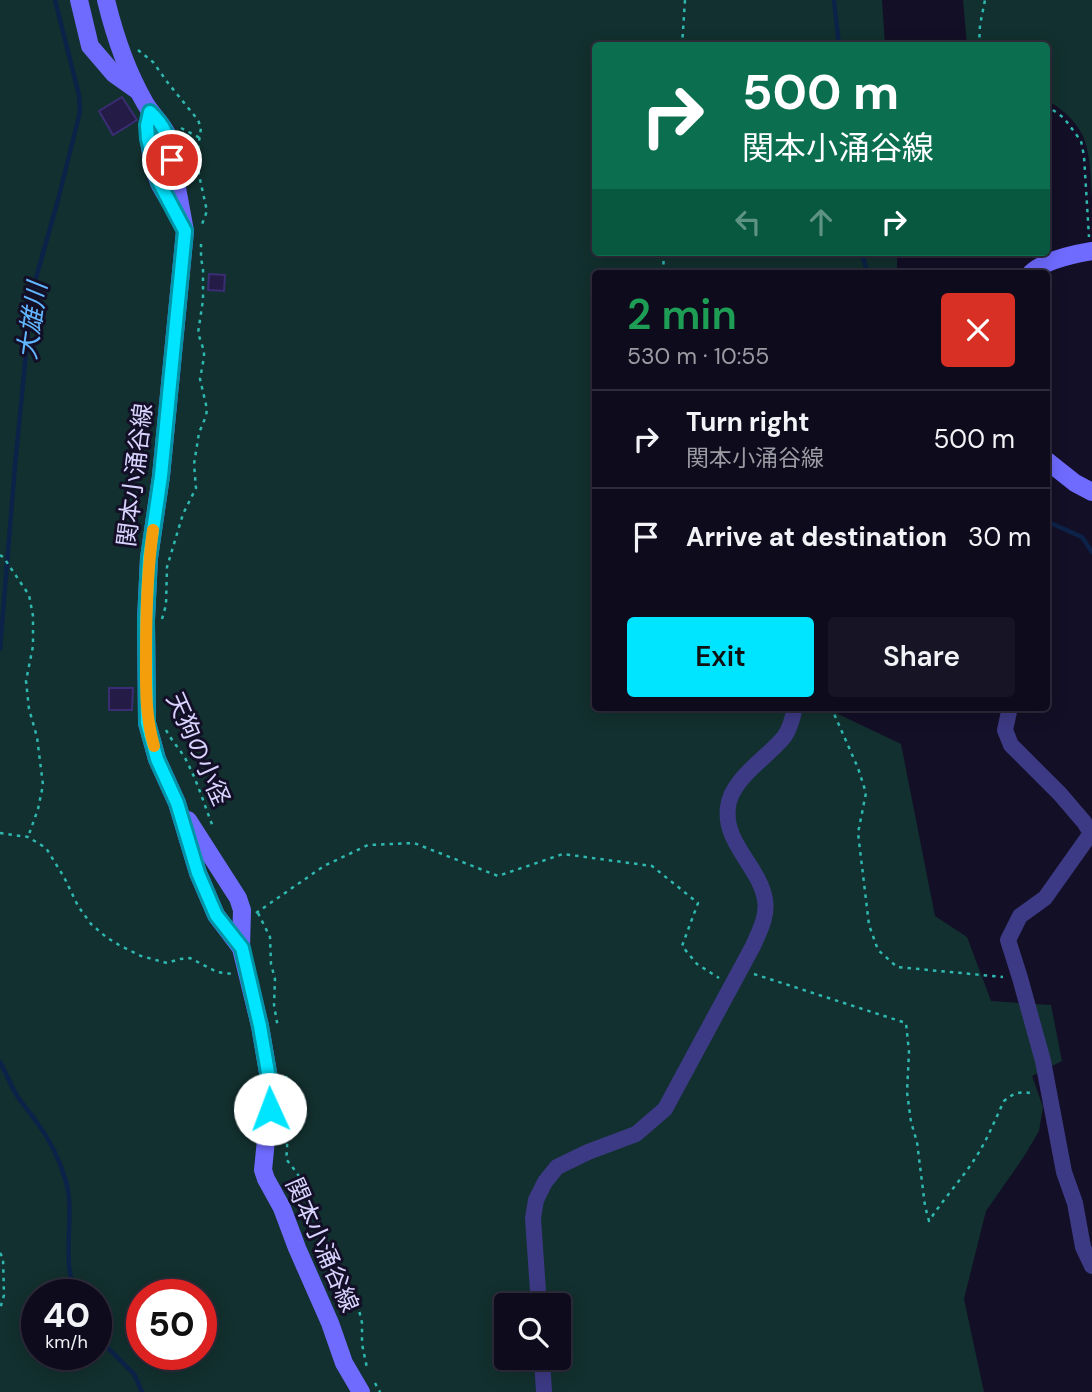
<!DOCTYPE html>
<html lang="en">
<head>
<meta charset="utf-8">
<style>
	body { margin:0; font-family:"DM Sans","Noto Sans JP",sans-serif; background:#171425; color:#f1f3f6; height:100vh; display:flex; flex-direction:column; font-size:26px; white-space:nowrap }
	* { box-sizing:border-box; margin:0 }
	p { font-size:23px; color:#9b9ba3 }
	.icon { flex:none; width:38px; height:38px; fill:none; stroke:currentColor; stroke-width:2; stroke-linecap:round; stroke-linejoin:round }
	.map { position:relative; flex:1; overflow:hidden }
	.side { position:absolute; left:592px; top:270px; width:458px; height:441px; display:flex; flex-direction:column; background:#0e0b1c; border-radius:7px; box-shadow:0 4px 18px #0003,0 0 0 2px #2e2b3b }
	.side>* { flex:none }
	.top-card { position:absolute; left:592px; top:42px; width:458px; height:214px; border-radius:7px; box-shadow:0 4px 18px #0003,0 0 0 2px #2e2b3b; background:#0b6e4f; color:#fff; overflow:hidden }
	.fabs { position:absolute; left:494px; top:1293px; display:grid; gap:14px }
	.fabs a { display:grid; place-items:center; width:77px; height:77px; border-radius:7px; background:#0e0b1c; box-shadow:0 4px 18px #0003,0 0 0 2px #2e2b3b; font-size:35px }
	.speed { position:absolute; left:21px; top:1279px; display:flex; gap:14px; font-size:35px; font-weight:700; text-align:center }
	.speed>* { display:grid; place-content:center; width:91px; height:91px; border-radius:50%; background:#0e0b1c; box-shadow:0 4px 18px #0003,0 0 0 2px #2e2b3b; line-height:1 }
	.speed small { font-size:18px; font-weight:400 }
	.speed .limit { border:10px solid #d22; background:#fff; color:#111 }
	.pin { position:absolute; display:grid; place-items:center; width:60px; height:60px; color:#fff; margin:-30px; border:4px solid #fff; border-radius:50%; box-shadow:0 2px 7px #0007 }
	.me { position:absolute; width:77px; margin:-38px; rotate:358deg; stroke-linejoin:round; filter:drop-shadow(0 0 5px #0008) }
	.turn { display:flex; align-items:center; gap:24px; height:147px; padding:0 35px; font-size:32px }
	.turn .icon { width:91px; height:91px; stroke-width:2.5 }
	.turn b { display:block; font-size:49px; line-height:60px }
	.lanes { display:flex; align-items:center; height:66px; padding:0 35px; background:#0003; justify-content:center; gap:35px; direction:ltr }
	.lanes .off { opacity:.35 }
	.round { display:grid; place-items:center; flex:none; width:74px; height:74px; border-radius:7px; background:#171425 }
	.head { display:flex; align-items:center; justify-content:space-between; height:119px; padding:0 35px }
	h1 { font-size:42px; font-weight:600; line-height:52px; color:#1e9e55 }
	.cta { display:flex; gap:14px; margin-top:auto; padding:14px 35px }
	.cta a { flex:1; height:80px; border-radius:7px; background:#00e5ff; color:#111; font-size:28px; font-weight:600; line-height:80px; text-align:center }
	.cta a+a { background:#171425; color:#f1f3f6 }
	ul { padding:0; list-style:none }
	li { display:flex; align-items:center; gap:21px; height:98px; padding:0 35px; border-top:2px solid #2e2b3b }
	li div { flex:1 }
	li b { display:block; font-size:26px }
	li em { font-style:normal }
	.map>svg:first-child { display:block }
	.green { fill:#12302f; fill-rule:evenodd }
	.lines { fill:none; stroke-linecap:round; stroke-linejoin:round }
	.stream { stroke:#0c2248; stroke-width:4.5 }
	.building { fill:#241b47; stroke:#3b2d73; stroke-width:2 }
	.path { stroke:#2fb8b0; stroke-width:2.5; stroke-dasharray:3.5 5; stroke-linecap:butt }
	.street { stroke:#3d3a85; stroke-width:16 }
	.secondary { stroke:#6f6bff; stroke-width:18 }
	.route-casing { stroke:#0095a6; stroke-width:18 }
	.route { stroke:#00e5ff; stroke-width:12 }
	.slow { stroke:#f59e0b; stroke-width:12 }
	.labels { text-anchor:middle; stroke-width:6; stroke-linejoin:round; paint-order:stroke }
	.street-label { font-size:24px; fill:#d9d4ff; stroke:#130f26 }
	.water-label { font-size:26px; font-style:italic; fill:#62b6ff; stroke:#130f26 }
</style>
</head>
<body>
<div class="map">
<svg width="1092" height="1392" viewBox="0 0 1092 1392">
	<rect width="100%" height="100%" fill="#130f26"/>
	<g class="green">
		<path d="M0,0H882L885,45L595,46V252H897V273H595V707H835L836,713L901,744L935,916L967,937L991,1001L1051,1005L1062,1061L1032,1076L1043,1107L1039,1131L1023,1158L986,1211L964,1299L984,1392H0ZM37,1295H96V1354H37ZM142,1295H201V1354H142ZM506,1306H558V1358H506Z"/>
		<path d="M963,0H1092V197C1089,150 1091,127 1047,100L1046,46L967,45Z"/>
	</g>
	<g class="lines">
		<g class="stream">
			<path d="M834,0L839,46"/>
			<path d="M861,252L868,273"/>
			<path d="M1046,521L1082,537L1092,552"/>
			<path d="M0,649L15,466L31,301L34,285L58,200L80,112L79,95L55,0"/>
			<path d="M0,1062C7,1074 11,1088 20,1100C25,1107 31,1114 36,1121C48,1137 59,1159 65,1178C77,1215 59,1260 77,1295"/>
			<path d="M96,1334L99,1339L134,1374L142,1392"/>
		</g>
	</g>
	<g class="building">
		<path d="M122,97L137,120L113,135L99,111Z"/>
		<path d="M209,274L225,275L224,291L208,290Z"/>
		<path d="M109,688H133L132,710H109Z"/>
	</g>
	<g class="lines">
		<g class="path">
			<path d="M682,46L685,0"/>
			<path d="M979,46L980,25L985,0"/>
			<path d="M138,50L153,62L168,83L198,120L201,128L197,155L199,175L207,211L201,227"/>
			<path d="M1046,105L1064,118L1081,141L1084,156L1089,237"/>
			<path d="M181,128L200,138"/>
			<path d="M663,273L664,252"/>
			<path d="M0,555L4,558L29,595L33,616V646L26,681L29,709L37,737L43,785L38,809L28,837"/>
			<path d="M162,619L166,605L167,567L183,514L196,488L194,464L199,433L206,416L207,409L200,379L204,357V351L198,333L203,300V269L201,258V244"/>
			<path d="M831,707L858,768L866,793L858,833L869,925L878,950L897,967L1003,977"/>
			<path d="M166,730C171,740 179,748 185,758C197,780 204,804 213,827"/>
			<path d="M0,833L28,837L46,848L64,877L78,906L91,924L106,937L119,945L141,956L167,963L180,959L190,958L217,972L232,974"/>
			<path d="M256,913L324,866L368,845L414,843L498,876L563,854L652,866L698,903L682,946L697,964L719,978"/>
			<path d="M258,913L270,937L271,964L275,979L274,1005L278,1028"/>
			<path d="M754,974L906,1023L909,1052L907,1092L911,1122L917,1142L925,1206L929,1221C944,1198 962,1179 976,1157C987,1140 995,1120 1004,1101C1014,1092 1022,1091 1035,1094"/>
			<path d="M286,1076L288,1084L287,1151L286,1159L297,1173L310,1197L317,1219L330,1243L336,1265L346,1279L351,1293L357,1301L362,1323V1344L367,1368"/>
			<path d="M0,1253L3,1258L4,1295L0,1309"/>
			<path d="M375,1383L380,1392"/>
		</g>
		<g class="street">
			<path d="M1010,707L1005,730L1011,745L1060,794L1084,822L1091,833L1045,898L1020,916L1008,940L1020,978L1043,1061L1064,1172L1075,1203L1083,1247L1092,1266"/>
			<path d="M539,1306L533,1218L536,1200L545,1182L557,1167L588,1152L636,1134L665,1109L753,946C759,932 768,916 765,900C760,867 723,843 728,807C731,779 767,758 784,737C790,729 793,717 795,707"/>
			<path d="M542,1358L544,1392"/>
		</g>
		<g class="secondary">
			<path d="M79,0L90,46L114,74L138,91"/>
			<path d="M106,0C115,37 126,70 145,103C152,115 161,122 167,134L185,231L161,476L149,558L146,620L147,723L157,759L177,803L198,873L216,915L241,948"/>
			<path d="M150,112C146,133 151,162 159,183C165,195 173,205 178,217"/>
			<path d="M1031,273C1045,260 1074,254 1092,251"/>
			<path d="M1046,460L1075,483L1092,492"/>
			<path d="M188,820L238,898L242,910L241,948L260,1026L271,1090L263,1170L266,1179L282,1208L297,1248L330,1323L344,1363L361,1392"/>
		</g>
	</g>
	<g class="lines">
		<defs>
			<path id="route" d="M172,160C168,138 167,128 150,112L147,125L148,139L159,182L185,231L161,476L149,558L146,620L147,723L157,759L177,803L198,873L216,915L242,948L260,1026L271,1090L270,1109"/>
		</defs>
		<use href="#route" class="route-casing"/>
		<use href="#route" class="route"/>
		<path class="slow" d="M153,530C147,571 146,613 146,655C146,688 145,714 154,746"/>
	</g>
	<g class="labels">
		<g class="street-label">
			<text transform="translate(135 475) rotate(-83)" y="8">関本小涌谷線</text>
			<text transform="translate(198 749) rotate(66)" y="8">天狗の小径</text>
			<text transform="translate(322 1245) rotate(66)" y="8">関本小涌谷線</text>
		</g>
		<g class="water-label">
			<text transform="translate(32 321) rotate(-82)" y="9">大雄川</text>
		</g>
	</g>
</svg>
<div class="fabs">
<a><svg class="icon" aria-label="search" viewBox="0 0 24 24"><circle cx="10" cy="10" r="6"/><path d="M15 15l6 6"/></svg></a>
</div>
<div class="speed"><div>40<small>km/h</small></div><div class="limit">50</div></div>
<div class="pin" style="left:172px;top:160px;background:#d93025"><svg class="icon" aria-label="arrive" viewBox="0 0 24 24"><path d="M6 21V4h12l-3 4 3 4H6"/></svg></div>
<svg class="me" style="left:270px;top:1109px" viewBox="-20 -20 40 40"><circle r="19" fill="#fff"/><path d="M0-13L10 11 0 6-10 11z" fill="#00e5ff"/></svg>
<div class="top-card">
<div class="turn"><svg class="icon" aria-label="right" viewBox="0 0 24 24"><path d="M7 20v-9h11M14 6l5 5-5 5"/></svg><div><b>500 m</b>関本小涌谷線</div></div>
<div class="lanes"><svg class="icon off" aria-label="left" viewBox="0 0 24 24"><path d="M17 20v-9H6M10 6l-5 5 5 5"/></svg><svg class="icon off" aria-label="ahead" viewBox="0 0 24 24"><path d="M12 20V5M6 11l6-6 6 6"/></svg><svg class="icon" aria-label="right" viewBox="0 0 24 24"><path d="M7 20v-9h11M14 6l5 5-5 5"/></svg></div>
</div>
<section class="side">
<div class="head"><div><h1>2 min</h1><p>530 m · 10:55</p></div><a class="round" style="background:#d93025;color:#fff"><svg class="icon" aria-label="close" viewBox="0 0 24 24"><path d="M6 6l12 12M18 6L6 18"/></svg></a></div>
<ul>
<li><svg class="icon" aria-label="right" viewBox="0 0 24 24"><path d="M7 20v-9h11M14 6l5 5-5 5"/></svg><div><b>Turn right</b><p>関本小涌谷線</p></div><em>500 m</em></li>
<li><svg class="icon" aria-label="arrive" viewBox="0 0 24 24"><path d="M6 21V4h12l-3 4 3 4H6"/></svg><div><b>Arrive at destination</b></div><em>30 m</em></li>
</ul>
<div class="cta"><a>Exit</a><a>Share</a></div>
</section>
</div>
</body>
</html>
